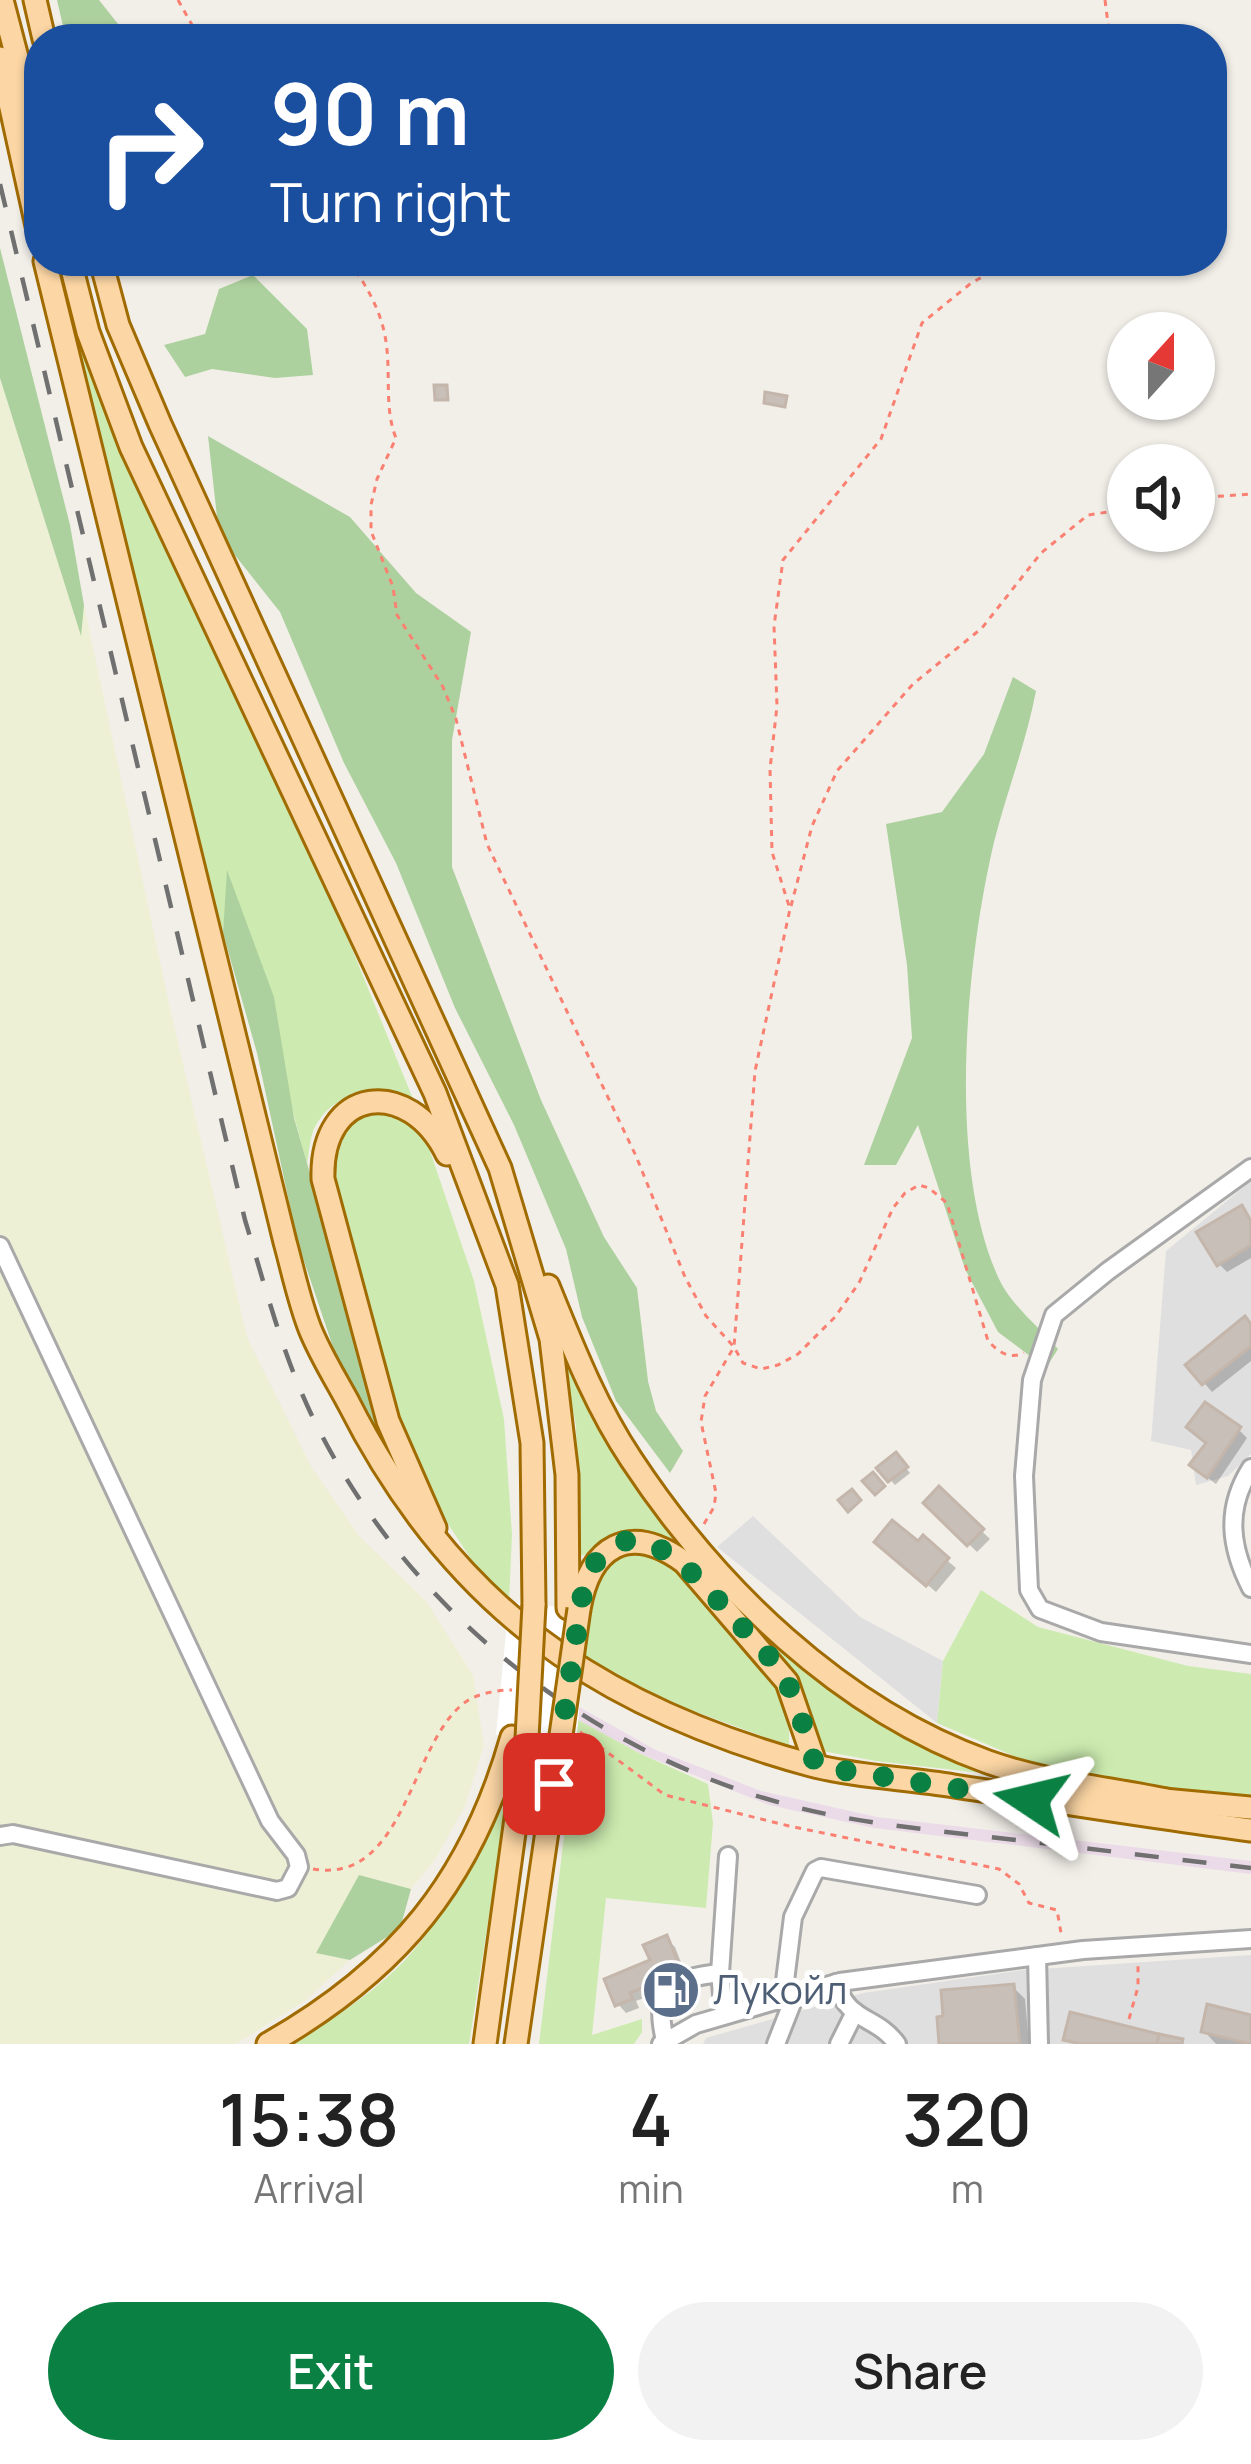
<!DOCTYPE html>
<html lang="en">
<head>
<meta charset="utf-8">
<style>
	body { margin:0; font-family:Manrope,sans-serif; background:#f2f2f2; color:#222; height:100vh; display:flex; flex-direction:column; font-size:45px; white-space:nowrap }
	* { box-sizing:border-box; margin:0 }
	p { font-size:39px; color:#767676 }
	.icon { flex:none; width:66px; height:66px; fill:none; stroke:currentColor; stroke-width:2; stroke-linecap:round; stroke-linejoin:round }
	.map { position:relative; height:2044px; overflow:hidden }
	.panel { display:flex; flex-direction:column; background:#fff; flex:1 }
	.panel>* { flex:none }
	.top-card { position:absolute; left:24px; top:24px; width:1203px; height:252px; border-radius:48px; box-shadow:0 3px 9px #0004; background:#1a4fa0; color:#fff; overflow:hidden }
	.needle { width:78px; rotate:21deg }
	.buttons { position:absolute; left:1107px; top:312px; display:grid; gap:24px }
	.buttons a { display:grid; place-items:center; width:108px; height:108px; border-radius:50%; background:#fff; box-shadow:0 3px 9px #0004; font-size:60px }
	.pin { position:absolute; display:grid; place-items:center; width:102px; height:102px; color:#fff; margin:-51px; border-radius:24px; box-shadow:0 6px 18px #0006 }
	.me { position:absolute; width:132px; margin:-66px; rotate:280deg; stroke-linejoin:round; filter:drop-shadow(0 0 9px #0008) }
	.turn { display:flex; align-items:center; gap:42px; height:252px; padding:0 48px; font-size:54px }
	.turn .icon { width:156px; height:156px; stroke-width:2.5 }
	.turn b { display:block; font-size:84px; line-height:102px }
	.eta { display:flex; justify-content:space-evenly; align-items:center; height:204px; text-align:center }
	.eta b { font-size:72px; font-weight:600; line-height:84px }
	.button { display:flex; gap:24px; margin-top:auto; padding:24px 48px }
	.button a { flex:1; height:138px; border-radius:72px; background:#0b8043; color:#fff; font-size:48px; font-weight:600; line-height:138px; text-align:center }
	.button a+a { background:#f2f2f2; color:#222 }
	.map>svg:first-child { display:block }
	.residential { fill:#e0dfdf }
	.industrial { fill:#ebdbe8 }
	.farmland { fill:#eef0d5 }
	.grass { fill:#cdebb0 }
	.forest { fill:#add19e }
	.pier { fill:#fff }
	.shadow { fill:#0003 }
	.building { fill:#c7bfb8; stroke:#c4b6ab; stroke-width:3 }
	.lines { fill:none; stroke-linecap:round; stroke-linejoin:round }
	.minor-casing { stroke:#a9a9a9; stroke-width:22 }
	.major-casing { stroke:#a06b00; stroke-width:27 }
	.path { stroke:#fa8072; stroke-width:3; stroke-dasharray:6 6; stroke-linecap:butt }
	.minor { stroke:#fff; stroke-width:16 }
	.major { stroke:#fcd6a4; stroke-width:21 }
	.rail { stroke:#707070; stroke-width:4.5; stroke-dasharray:24 24; stroke-linecap:butt }
	.major-bridge-casing { stroke:#a06b00; stroke-width:27; stroke-linecap:butt }
	.major-bridge { stroke:#fcd6a4; stroke-width:21 }
	.route { stroke:#0b8043; stroke-width:21; stroke-dasharray:0 37.8 }
	.labels { text-anchor:middle; stroke-width:10; stroke-linejoin:round; paint-order:stroke }
	.service-label { font-size:39px; fill:#4e5e75; stroke:#fff; text-anchor:start }
</style>
</head>
<body>
<div class="map">
<svg width="1251" height="2044" viewBox="0 0 1251 2044">
	<rect width="100%" height="100%" fill="#f2efe9"/>
	<g class="residential">
		<path d="M1251,1181V1454L1228,1476L1196,1485L1191,1450L1151,1441L1166,1251Z"/>
		<path d="M753,1516L860,1617L943,1661L937,1723L717,1547Z"/>
		<path d="M1251,1955V2044H703L706,2038L863,1993L1024,1970Z"/>
	</g>
	<path class="industrial" d="M579,1707L656,1750L761,1791L877,1817L1251,1861V1874L874,1828L769,1805L641,1754L578,1720Z"/>
	<path class="farmland" d="M0,378L80,632L84,605L170,1008L247,1337L312,1468L360,1537L426,1601L473,1675L484,1745L465,1806L435,1860L411,1889L359,1875L317,1953L350,1960L306,2000L236,2044H0Z"/>
	<g class="grass">
		<path d="M69,308L117,439L335,907L413,1099C377,1088 339,1087 316,1125C310,1135 309,1152 307,1164L228,873L223,933Z"/>
		<path d="M388,1108L408,1117L427,1142L474,1281L504,1419L512,1534L509,1602L471,1559L429,1495L391,1408L343,1217L332,1150L341,1124L363,1110Z"/>
		<path d="M555,1319C601,1442 640,1509 733,1603C763,1634 794,1664 831,1687C868,1711 956,1745 981,1773L876,1761L817,1750L792,1673L779,1654L671,1543C627,1522 621,1534 583,1556L579,1552L576,1426Z"/>
		<path d="M624,1550L653,1551L674,1567L772,1672L789,1716V1746L680,1706L584,1659L591,1582Z"/>
		<path d="M981,1590L1038,1627L1188,1666L1251,1674V1802L1072,1781L937,1723L943,1661Z"/>
		<path d="M578,1720L641,1754L708,1784L713,1823L706,1908L606,1898L592,2035L642,2019V2032L634,2044H539Z"/>
		<path d="M507,1800L469,2044H293C333,2019 374,1993 406,1959C448,1913 477,1853 507,1800Z"/>
	</g>
	<g class="forest">
		<path d="M57,0H99L130,39H66Z"/>
		<path d="M0,248L70,525L84,605L81,636L0,378Z"/>
		<path d="M253,275L307,329L313,375L275,378L212,369L185,377L164,345L205,334L219,289Z"/>
		<path d="M208,436L350,517L416,593L471,632L452,740V867L541,1100L604,1237L637,1288L648,1381L656,1411L683,1451L670,1473L616,1401L582,1317L566,1249L514,1125L455,1008L396,863L344,763L280,612L219,535Z"/>
		<path d="M1013,677L1036,691C1025,749 1002,803 990,860C965,976 948,1169 999,1279C1010,1304 1040,1328 1058,1349L1046,1368L998,1332L965,1269L918,1125L896,1165H864L912,1038L907,965L886,824L942,812L984,754Z"/>
		<path d="M227,870L274,997L294,1118L392,1458L338,1362L298,1243L257,1053L223,933Z"/>
		<path d="M359,1875L411,1889L400,1929L350,1960L316,1953Z"/>
	</g>
	<path class="pier" d="M509,1602L589,1610L576,1743L496,1735Z"/>
	<g class="shadow">
		<path d="M1241,1209L1251,1220V1258L1227,1272L1219,1264Z"/>
		<path d="M1251,1327V1361L1212,1392L1189,1365Z"/>
		<path d="M1239,1430L1247,1438L1216,1484L1201,1473Z"/>
		<path d="M896,1456L910,1473L895,1485L881,1469Z"/>
		<path d="M939,1490L990,1539L977,1552L927,1503Z"/>
		<path d="M923,1540L956,1568L936,1592L886,1550L918,1545Z"/>
		<path d="M666,1939L675,1947L695,1998L676,2005L665,1990L636,2001L639,2008L626,2013L618,2004L653,1962Z"/>
		<path d="M1013,1987L1025,1999L1029,2044H942Z"/>
		<path d="M1251,2018V2044H1216L1204,2031Z"/>
	</g>
	<g class="building">
		<path d="M434,385H447L448,400H435Z"/>
		<path d="M765,392L787,396L785,407L764,403Z"/>
		<path d="M1242,1205L1251,1221V1245L1217,1266L1196,1232Z"/>
		<path d="M1245,1316L1251,1324V1346L1202,1385L1185,1365Z"/>
		<path d="M1205,1402L1241,1427L1207,1478L1189,1465L1206,1443L1186,1427Z"/>
		<path d="M896,1452L908,1467L888,1482L876,1468Z"/>
		<path d="M873,1472L885,1486L875,1495L862,1481Z"/>
		<path d="M939,1486L984,1529L967,1546L923,1503Z"/>
		<path d="M852,1489L861,1500L848,1512L838,1500Z"/>
		<path d="M892,1520L918,1541L923,1535L949,1558L926,1586L874,1542Z"/>
		<path d="M667,1935L689,1989L665,1999L658,1981L630,1993L633,1999L615,2006L604,1979L650,1960L643,1945Z"/>
		<path d="M1014,1984L1020,2044H939L937,2017L943,2016L941,1990Z"/>
		<path d="M1207,2004L1251,2015V2044L1201,2032Z"/>
		<path d="M1070,2012L1159,2034L1157,2044H1081L1063,2040Z"/>
		<path d="M1159,2034L1183,2039L1182,2044H1157Z"/>
	</g>
	<g class="lines">
		<defs>
			<g id="minor">
				<path d="M1251,1168L1108,1271L1054,1315L1032,1380L1024,1476L1029,1590L1040,1609L1101,1632L1251,1654"/>
				<path d="M0,1246L270,1821L296,1855L299,1867L288,1888L277,1891L13,1834L0,1836"/>
				<path d="M1251,1468C1225,1509 1230,1547 1251,1588"/>
				<path d="M1037,1956L1039,2044"/>
				<path d="M836,1983C848,2023 876,2015 897,2044"/>
				<path d="M783,1997L793,1917L815,1871L821,1868L977,1895"/>
				<path d="M724,2015L720,1973L728,1856"/>
				<path d="M665,2041C653,1988 669,1979 720,1973"/>
				<path d="M661,2044L696,2024L840,1982L1083,1950L1251,1939"/>
				<path d="M776,2044L796,1993"/>
				<path d="M839,2044L855,2012"/>
			</g>
			<g id="major">
				<path d="M2,0L39,142"/>
				<path d="M35,0L44,39"/>
				<path d="M0,58L39,235"/>
				<path d="M45,261L285,1242C293,1271 299,1301 310,1329C320,1354 335,1378 348,1402C450,1604 594,1706 811,1765C857,1777 907,1778 954,1786C1053,1801 1152,1817 1251,1830"/>
				<path d="M70,261L88,332L131,447L435,1093L507,1285L532,1443L534,1605"/>
				<path d="M101,261L118,325L160,424L500,1168L551,1339L567,1475L568,1608"/>
				<path d="M548,1286C572,1345 595,1405 631,1459C716,1588 840,1709 988,1762C1044,1782 1107,1788 1166,1800"/>
				<path d="M435,1528L388,1421L323,1179C320,1086 409,1076 447,1154"/>
				<path d="M579,1609C590,1546 629,1522 684,1562L787,1682L816,1766"/>
				<path d="M1153,1799L1251,1808"/>
				<path d="M268,2044C398,1970 471,1881 512,1737"/>
				<path d="M485,2044L527,1738"/>
				<path d="M516,2044L560,1742"/>
			</g>
		</defs>
		<use href="#minor" class="minor-casing"/>
		<use href="#major" class="major-casing"/>
		<g class="path">
			<path d="M178,0L200,39"/>
			<path d="M1105,0L1110,39"/>
			<path d="M349,261C369,289 384,316 387,350C390,379 385,411 396,438L377,479L371,505V531L393,587L397,615L443,687L456,719L487,844L636,1156L685,1277L706,1316L734,1347L743,1363L761,1369L778,1365L798,1354L835,1317L859,1283L893,1208L905,1193L919,1185L929,1188L947,1203L988,1341C998,1351 1008,1360 1024,1353"/>
			<path d="M1194,498L1251,494"/>
			<path d="M791,906L812,826L837,771L913,684L982,628L1041,553L1088,515L1128,509"/>
			<path d="M704,1524L714,1507L716,1493L701,1422L705,1396L734,1347L755,1071L790,909L772,852L770,769L777,706L774,626L783,560L881,439L922,323L970,284L1009,261"/>
			<path d="M580,1732L665,1795L789,1826L999,1869L1019,1884L1029,1903L1057,1910L1061,1933"/>
			<path d="M313,1869C407,1885 410,1739 467,1701C480,1693 497,1690 512,1690"/>
			<path d="M1129,2019L1138,1987V1966"/>
		</g>
		<use href="#minor" class="minor"/>
		<use href="#major" class="major"/>
		<path class="rail" d="M0,184L245,1220C266,1289 284,1361 317,1426C411,1613 590,1753 792,1806C857,1823 924,1829 989,1837C1077,1847 1164,1858 1251,1868"/>
		<defs>
			<g id="major-bridge">
				<path d="M527,1738L534,1605"/>
				<path d="M560,1742L579,1609"/>
			</g>
		</defs>
		<use href="#major-bridge" class="major-bridge-casing"/>
		<use href="#major-bridge" class="major-bridge"/>
	</g>
	<g class="lines">
		<path class="route" d="M554,1784L584,1584C624,1490 692,1571 731,1615C749,1635 771,1655 785,1679C800,1705 805,1737 816,1766L1031,1800"/>
	</g>
	<defs>
		<symbol id="fuel-disc" viewBox="-11 -11 22 22"><circle r="9.5" fill="#5c6f8a" stroke="#fff"/><path d="M-5.5-6h7V0h2V4h1.3V-2.5L3-4.5l.8-.8L6-3V5H2.5V1h-1V6h-7ZM-4.2-4.7v3.2H.2V-4.7Z" fill="#fff"/></symbol>
	</defs>
	<g fill-rule="evenodd">
		<use href="#fuel-disc" x="638" y="1957" width="66" height="66"/>
	</g>
	<g class="labels">
		<g class="service-label">
			<text x="713" y="2004">Лукойл</text>
		</g>
	</g>
</svg>
<div class="buttons">
<a><svg class="needle" viewBox="-14 -14 28 28"><path d="M0-13l5 13h-10z" fill="#e53935"/><path d="M0 13l5-13h-10z" fill="#767676"/></svg></a>
<a><svg class="icon" aria-label="sound" viewBox="0 0 24 24"><path d="M4 9h4l5-4v14l-5-4H4zM17 9q2 3 0 6"/></svg></a>
</div>
<div class="pin" style="left:554px;top:1784px;background:#d93025"><svg class="icon" aria-label="arrive" viewBox="0 0 24 24"><path d="M6 21V4h12l-3 4 3 4H6"/></svg></div>
<svg class="me" style="left:1031px;top:1800px" viewBox="-20 -20 40 40"><path d="M0-17L14 15 0 8-14 15z" fill="#0b8043" stroke="#fff" stroke-width="4"/></svg>
<div class="top-card">
<div class="turn"><svg class="icon" aria-label="right" viewBox="0 0 24 24"><path d="M7 20v-9h11M14 6l5 5-5 5"/></svg><div><b>90 m</b>Turn right</div></div>
</div>
</div>
<section class="panel">
<div class="eta">
<div><b>15:38</b><p>Arrival</p></div>
<div><b>4</b><p>min</p></div>
<div><b>320</b><p>m</p></div>
</div>
<div class="button"><a>Exit</a><a>Share</a></div>
</section>
</body>
</html>
